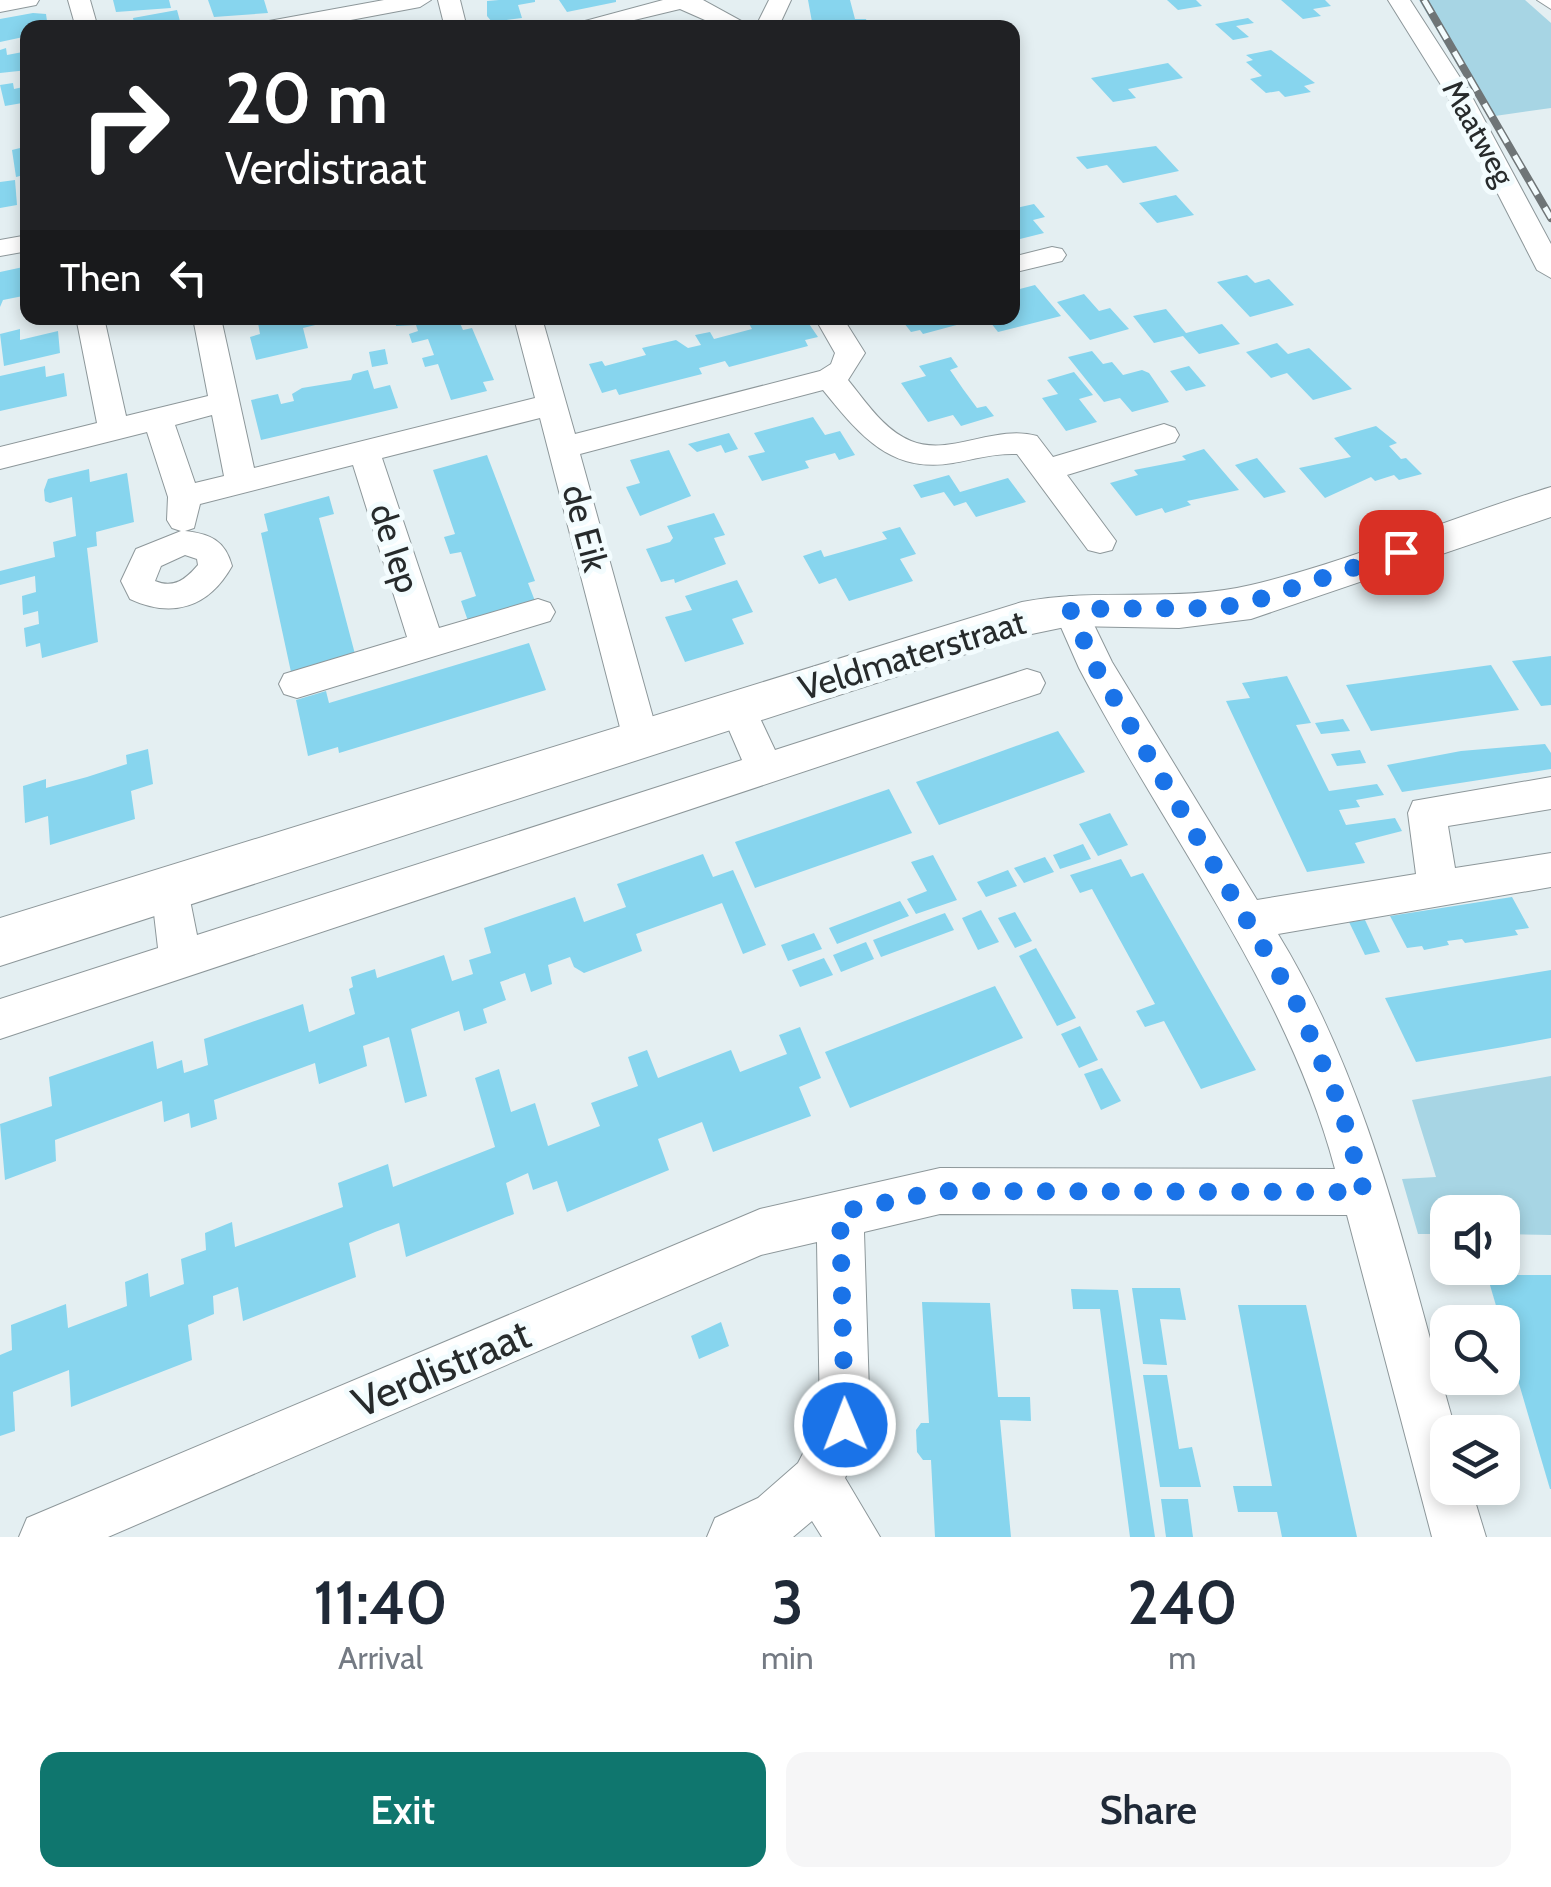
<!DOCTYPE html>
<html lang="en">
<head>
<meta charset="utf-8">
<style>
	body { margin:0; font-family:Cabin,sans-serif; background:#f6f6f7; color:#1f2937; height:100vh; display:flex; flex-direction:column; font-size:38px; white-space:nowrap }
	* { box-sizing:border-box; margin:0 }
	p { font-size:32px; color:#747a83 }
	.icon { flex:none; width:55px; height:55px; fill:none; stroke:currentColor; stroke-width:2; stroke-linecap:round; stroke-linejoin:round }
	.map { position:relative; height:1537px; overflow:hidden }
	.panel { display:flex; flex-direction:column; background:#fff; flex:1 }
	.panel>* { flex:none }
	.hud { position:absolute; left:20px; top:20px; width:1000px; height:305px; border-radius:20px; box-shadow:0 5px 15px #0003; background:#202124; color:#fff; overflow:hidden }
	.controls { position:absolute; left:1430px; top:1195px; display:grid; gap:20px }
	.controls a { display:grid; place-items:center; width:90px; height:90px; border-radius:20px; background:#fff; box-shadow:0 5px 15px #0003; font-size:50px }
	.pin { position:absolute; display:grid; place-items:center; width:85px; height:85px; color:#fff; margin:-42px; border-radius:20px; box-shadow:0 5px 15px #0006 }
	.me { position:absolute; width:110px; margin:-55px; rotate:359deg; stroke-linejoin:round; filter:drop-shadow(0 0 8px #0008) }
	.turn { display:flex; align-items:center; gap:35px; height:210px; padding:0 40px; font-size:45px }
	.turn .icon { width:130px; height:130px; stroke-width:2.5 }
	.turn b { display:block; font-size:70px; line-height:85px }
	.then { display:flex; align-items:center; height:95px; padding:0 40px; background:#0003; gap:20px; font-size:38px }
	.eta { display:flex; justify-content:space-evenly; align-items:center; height:170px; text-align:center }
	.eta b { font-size:60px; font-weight:600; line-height:70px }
	.primary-button { display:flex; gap:20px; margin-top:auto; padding:20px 40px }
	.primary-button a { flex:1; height:115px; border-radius:20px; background:#0f766e; color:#fff; font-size:40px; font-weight:600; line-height:115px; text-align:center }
	.primary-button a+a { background:#f6f6f7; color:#1f2937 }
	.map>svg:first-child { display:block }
	.green { fill:#a7d5e4 }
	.building { fill:#87d5ee }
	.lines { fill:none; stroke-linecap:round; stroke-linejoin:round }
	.minor-casing { stroke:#8d979a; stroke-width:2 }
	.tertiary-casing { stroke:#8d979a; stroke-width:2 }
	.minor { fill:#fff; fill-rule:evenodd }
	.tertiary { fill:#fff; fill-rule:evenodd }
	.rail-casing { stroke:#6f7577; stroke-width:8 }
	.rail { stroke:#f3fcfe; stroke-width:5; stroke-dasharray:15; stroke-linecap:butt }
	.route { stroke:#1a73e8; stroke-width:18; stroke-dasharray:0 32.4 }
	.labels { text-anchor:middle; stroke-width:10; stroke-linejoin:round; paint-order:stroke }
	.far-street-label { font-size:30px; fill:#272b2c; stroke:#f3fcfe }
	.street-label { font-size:35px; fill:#272b2c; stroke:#f3fcfe }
	.near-street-label { font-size:42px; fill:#272b2c; stroke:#f3fcfe }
</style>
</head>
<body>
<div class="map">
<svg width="1551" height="1537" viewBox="0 0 1551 1537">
	<rect width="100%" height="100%" fill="#e4eff2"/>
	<g class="green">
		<path d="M1419,0H1525L1551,23V108L1488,117Z"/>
		<path d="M1551,1076V1235L1503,1234L1502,1212H1448L1447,1234H1418L1402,1179L1436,1177L1412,1100Z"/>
	</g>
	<g class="building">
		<path d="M113,0H169L171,8L116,12Z"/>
		<path d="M208,0H264L268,13L214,17Z"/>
		<path d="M499,0H535V2L518,5L522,18L492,22L487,16V1Z"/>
		<path d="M559,0H616V2L567,12Z"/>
		<path d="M808,0H850L855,19H866L868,25L812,22Z"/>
		<path d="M1167,0H1196L1202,6L1178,10Z"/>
		<path d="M1281,0H1325L1331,6L1313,9L1321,16L1303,19Z"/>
		<path d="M177,10L180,21L169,23L171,28H123L134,23L133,18Z"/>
		<path d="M33,13L46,14L48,28H28V36L0,42V19Z"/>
		<path d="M1248,18L1254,23L1236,26L1249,37L1233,40L1215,24Z"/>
		<path d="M6,48L7,55L28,51V70L0,73V50Z"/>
		<path d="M1271,50L1315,83L1304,86L1311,92L1285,97L1279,91L1266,93L1250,79L1262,76L1246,62L1253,60L1246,55Z"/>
		<path d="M1168,63L1183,78L1128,89L1136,98L1113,102L1091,78Z"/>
		<path d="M13,83L14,89L28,86V102L5,106L0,85Z"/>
		<path d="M28,146V174L16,177L12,150Z"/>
		<path d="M1156,146L1179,171L1123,183L1107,165L1087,169L1076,157Z"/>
		<path d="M15,180L17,205L0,208V182Z"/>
		<path d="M1176,195L1194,215L1157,223L1139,203Z"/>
		<path d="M1034,204L1045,217L1033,220L1044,233L1012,241V209Z"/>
		<path d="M28,266V295L3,300L0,307V272Z"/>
		<path d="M1247,275L1255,283L1269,279L1294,305L1250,317L1217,282Z"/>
		<path d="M1035,285L1061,316L998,332L987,318H1012V291Z"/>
		<path d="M1084,294L1099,311L1110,308L1129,329L1090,340L1057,302Z"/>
		<path d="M1166,309L1186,333L1222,324L1240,344L1199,354L1183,336L1154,343L1133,316Z"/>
		<path d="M281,318H331L332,321L303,328L308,348L256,360L250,337L260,334L258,323Z"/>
		<path d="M397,318H445L448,324L459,321L463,330L472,328L494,380L483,382L487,391L451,400L438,364L425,367L422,358L434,355L428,339L412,343L409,334L418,331L416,325L396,326Z"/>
		<path d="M761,318L766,325L805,318L818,337L805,340L808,346L729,367L725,361L699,368L702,374L619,395L616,389L602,393L589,364L602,361L605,366L646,355L642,348L676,340L688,348L701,345L695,335L710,332L714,339L752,329L748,322Z"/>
		<path d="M887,318H959L964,323L923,334L920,330L911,332L904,323L893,325Z"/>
		<path d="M20,329V340L58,331L60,353L4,366L0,334Z"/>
		<path d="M1277,343L1288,354L1309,348L1352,389L1313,400L1287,373L1271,378L1246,352Z"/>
		<path d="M385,349L388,364L372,367L369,352Z"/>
		<path d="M1092,351L1103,364L1112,362L1123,375L1142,370L1149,373L1169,402L1132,412L1120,398L1104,402L1068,357Z"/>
		<path d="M951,357L958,367L950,370L963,389L977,408L986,406L994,416L961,426L953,415L928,422L901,383L926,376L919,366Z"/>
		<path d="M45,366L46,377L64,373L67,396L0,411V376Z"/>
		<path d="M1189,366L1206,386L1186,391L1170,371Z"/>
		<path d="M368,370L374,389L390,385L398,408L261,440L251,400L278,394L281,404L294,401L292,394L302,388L351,380L353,374Z"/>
		<path d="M1074,372L1093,395L1079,399L1097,422L1066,431L1042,398L1058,394L1047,380Z"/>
		<path d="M813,417L825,435L840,431L855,455L839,460L835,453L805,461L809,468L762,481L748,456L765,452L754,433Z"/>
		<path d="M1376,426L1397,443L1389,446L1401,459L1406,458L1422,474L1399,480L1394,475L1375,481L1371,477L1325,498L1299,468L1351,457L1334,438Z"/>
		<path d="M729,433L738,449L725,453L721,445L697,452L688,444Z"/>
		<path d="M1204,449L1239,490L1187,501L1191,505L1165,513L1162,508L1136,516L1110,483L1138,475L1134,470L1186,460L1182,456Z"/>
		<path d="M669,450L691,496L640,516L626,487L640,483L630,460Z"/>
		<path d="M487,455L535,581L528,583L535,601L468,621L461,601L476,596L461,552L450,554L444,537L455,534L433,470Z"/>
		<path d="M1257,458L1286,492L1264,498L1235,465Z"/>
		<path d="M89,469L90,482L127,473L134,522L96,532L97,546L87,548L98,642L42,658L40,643L26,647L24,628L39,624L38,611L23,615L22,596L36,592L35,576L0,585V571L55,557L53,542L76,536L72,497L50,503L45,501L44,490L48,479Z"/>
		<path d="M949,475L960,492L1008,478L1026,502L976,517L966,502L954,506L944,492L921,498L913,485Z"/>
		<path d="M329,496L334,514L319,518L355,654L291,672L261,533L268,531L264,514Z"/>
		<path d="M714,513L725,535L714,538L726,564L675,583L674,579L661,582L646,549L670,542L673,538L667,526Z"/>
		<path d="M900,527L916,554L900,559L913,581L849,601L836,578L819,584L803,556L821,550L824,557L856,548L887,539L882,532Z"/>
		<path d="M737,580L753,612L732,619L744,644L685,662L665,617L692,610L685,596Z"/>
		<path d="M529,643L546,690L339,753L338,747L308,756L296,700L326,691L329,703Z"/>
		<path d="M1551,656V705L1541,706L1512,661Z"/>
		<path d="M1491,665L1519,710L1371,731L1346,685Z"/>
		<path d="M1287,676L1311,723L1296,725L1329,791L1377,784L1384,795L1356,800L1360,807L1339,810L1346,825L1395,818L1402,831L1355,843L1365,863L1307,872L1226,701L1250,698L1242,683Z"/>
		<path d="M1343,719L1350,731L1321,734L1315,723Z"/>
		<path d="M1058,731L1085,772L939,825L916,782Z"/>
		<path d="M1545,744L1551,753V769L1402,792L1387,765L1461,751Z"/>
		<path d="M148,749L153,784L131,791L135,819L50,845L48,816L25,823L23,786L46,779V788L87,777L127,764L126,755Z"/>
		<path d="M1360,750L1366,763L1337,766L1331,754Z"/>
		<path d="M889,789L912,833L755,888L735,842Z"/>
		<path d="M1110,813L1128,845L1098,856L1079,824Z"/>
		<path d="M1083,844L1091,859L1060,869L1053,855Z"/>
		<path d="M703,854L713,877L733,870L766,945L743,954L722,903L636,934L642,951L584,973L574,967L570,957L548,965L552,984L531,992L525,973L500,982L506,1000L483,1009L487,1023L464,1031L459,1011L411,1029L427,1096L405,1103L389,1037L363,1046L367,1066L319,1084L315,1063L214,1100L217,1119L191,1128L189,1113L164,1122L162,1101L55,1140L56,1161L5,1180L0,1124L52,1106L49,1077L153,1041L157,1069L182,1060L184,1073L208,1065L204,1039L303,1004L309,1032L355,1014L349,989L353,987L351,977L375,969L377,978L444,955L452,981L473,974L469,960L491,953L484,928L575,897L584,922L626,907L617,884Z"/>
		<path d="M933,855L957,900L916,914L907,899L927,891L911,862Z"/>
		<path d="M1045,857L1054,872L1024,883L1014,868Z"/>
		<path d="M1121,859L1131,877L1143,873L1256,1070L1201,1089L1164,1021L1145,1027L1136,1011L1155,1004L1092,889L1080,893L1070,875Z"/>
		<path d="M1008,870L1017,886L986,897L977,882Z"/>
		<path d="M1512,897L1529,928L1515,930L1518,935L1465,943L1462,939L1447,941L1449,945L1424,950L1422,946L1407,948L1390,916Z"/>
		<path d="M900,901L909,916L837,944L829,928Z"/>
		<path d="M981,910L999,942L978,950L962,918Z"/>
		<path d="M1015,912L1032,941L1015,948L998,918Z"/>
		<path d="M945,913L954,930L881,957L873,940Z"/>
		<path d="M1365,920L1380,952L1365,955L1349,922Z"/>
		<path d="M814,933L822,949L788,961L781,945Z"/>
		<path d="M866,942L874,959L841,972L833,955Z"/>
		<path d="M1036,948L1076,1018L1057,1026L1019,956Z"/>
		<path d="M824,958L833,975L800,987L792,970Z"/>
		<path d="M1551,970V1038L1503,1047L1416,1062L1385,998Z"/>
		<path d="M995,986L1023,1038L850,1108L825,1052Z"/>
		<path d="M1080,1026L1098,1060L1079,1068L1061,1034Z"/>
		<path d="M800,1027L821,1078L799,1087L811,1116L713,1152L702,1122L658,1139L669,1170L567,1212L557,1181L533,1190L528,1173L506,1183L514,1214L406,1257L399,1223L375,1232L349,1243L356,1277L243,1321L238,1287L213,1296L214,1314L188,1325L192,1360L71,1407L69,1370L13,1392L15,1431L0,1436V1355L12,1350L11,1325L66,1304L68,1328L127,1306L125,1282L148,1273L150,1297L184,1284L181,1259L206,1250L205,1233L232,1222L235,1247L343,1207L338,1183L388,1164L393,1187L495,1147L475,1078L499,1069L511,1112L535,1103L548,1146L600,1126L591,1103L638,1086L628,1057L647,1050L658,1078L731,1050L740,1072L787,1054L779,1035Z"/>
		<path d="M1102,1068L1121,1101L1101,1110L1084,1074Z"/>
		<path d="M1487,1275H1551V1489H1550Z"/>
		<path d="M1132,1288H1180L1186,1320L1160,1319L1167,1365L1143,1364Z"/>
		<path d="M1071,1289L1118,1290L1155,1537H1130L1100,1309H1073Z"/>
		<path d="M922,1302L990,1303L998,1397H1030L1031,1421L1000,1420L1011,1537H935L931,1460H923L917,1452L916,1430L921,1423H929Z"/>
		<path d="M1238,1305H1306L1357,1537H1282L1277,1512H1238L1233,1486H1272Z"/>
		<path d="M721,1322L729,1346L699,1359L691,1336Z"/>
		<path d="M1143,1375H1167L1179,1449L1192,1447L1201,1487H1160Z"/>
		<path d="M1161,1499H1188L1193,1537H1166Z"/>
	</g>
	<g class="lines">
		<defs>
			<g id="minor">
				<path d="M0,0H39L36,5L0,12Z"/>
				<path d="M68,0H90L98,28H76Z"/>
				<path d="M384,0H431L420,7L308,28H258L269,21Z"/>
				<path d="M438,0H460L467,28H445Z"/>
				<path d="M663,0H703L754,28H723L680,9L601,28H559Z"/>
				<path d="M769,0H791L778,28H755Z"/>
				<path d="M1388,0H1410L1470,93L1551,244V278L1537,270L1446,93Z"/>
				<path d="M1537,0H1551V9Z"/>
				<path d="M28,235V251L0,256V240Z"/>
				<path d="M1052,247L1062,249L1066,255L1062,261L1012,273V257Z"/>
				<path d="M80,318H102L105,322L126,416L208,396L193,318H221L254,468L535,398L514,318H542L575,434L820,371L831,364L835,353L815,318H843L865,353L848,380C866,402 884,430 911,441C950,457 995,424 1037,436L1053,457L1164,424L1175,428L1179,435L1175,442L1067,475L1116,541L1112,550L1100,553L1088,550L1017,454C995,453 975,459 953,463C890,474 859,434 823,390L580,454L659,739L654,750L641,754L628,750L623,739L540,418L382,458L439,628L538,599L550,603L555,612L550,621L297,698L284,694L279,684L284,674L407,637L353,465L200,504L194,528L185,531C210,534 225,540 232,566C209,607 173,619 130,599L121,581L136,549L181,531L172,528L167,520L168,497L147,432L0,469V447L97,423L77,322ZM212,415L224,476L195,483L175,425ZM185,555L197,559L198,565C186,579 174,589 155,581L161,566Z"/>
				<path d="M1070,596L1082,600L1112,662L1257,900L1416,874L1408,813L1413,801L1551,777V809L1448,826L1455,868L1551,853V887L1278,934C1371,1086 1407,1262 1456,1432H1448V1488H1471L1486,1537H1432L1347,1215L940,1214L864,1232L870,1425L845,1478L880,1537H822L812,1521L793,1537H707L715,1518L758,1498L798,1463L820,1421L817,1242L761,1255L108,1537H19L27,1518L760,1209L940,1168L1335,1169C1286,985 1166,835 1079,668L1053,609L1058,600Z"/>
				<path d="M1027,669L1040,673L1045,683L1040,693L0,1039V999L158,948L151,888L157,875L171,870L185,875L197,935L742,760L720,709L725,699L738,694L751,699L775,750Z"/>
			</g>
			<path id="tertiary" d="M1551,487V517L1251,619L1179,628L1070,626L1022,636L0,966V918L1022,602C1098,587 1176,603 1251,585C1353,561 1451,517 1551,487Z"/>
		</defs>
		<use href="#minor" class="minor-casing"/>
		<use href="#tertiary" class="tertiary-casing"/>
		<use href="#minor" class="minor"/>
		<use href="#tertiary" class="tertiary"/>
		<defs>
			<path id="rail" d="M1424,0L1551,218"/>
		</defs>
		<use href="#rail" class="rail-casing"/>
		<use href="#rail" class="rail"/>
	</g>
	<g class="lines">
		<path class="route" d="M845,1425L840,1212L940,1191L1364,1192L1340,1105L1297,1004L1096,668L1070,609L1219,608L1251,602L1401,552"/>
	</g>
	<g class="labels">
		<g class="far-street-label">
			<text transform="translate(1478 133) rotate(61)" y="10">Maatweg</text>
		</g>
		<g class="street-label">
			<text transform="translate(585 528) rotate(75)" y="12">de Eik</text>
			<text transform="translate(395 548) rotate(72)" y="12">de Iep</text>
			<text transform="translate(912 655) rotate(-17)" y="12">Veldmaterstraat</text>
		</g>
		<g class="near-street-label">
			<text transform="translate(441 1368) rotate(-23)" y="15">Verdistraat</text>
		</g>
	</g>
</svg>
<div class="controls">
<a><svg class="icon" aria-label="sound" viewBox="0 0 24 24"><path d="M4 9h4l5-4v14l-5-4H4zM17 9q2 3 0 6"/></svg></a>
<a><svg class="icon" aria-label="search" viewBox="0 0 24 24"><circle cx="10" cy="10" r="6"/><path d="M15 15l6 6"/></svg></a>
<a><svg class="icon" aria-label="layers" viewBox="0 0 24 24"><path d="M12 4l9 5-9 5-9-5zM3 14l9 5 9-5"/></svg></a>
</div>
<div class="pin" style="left:1401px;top:552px;background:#d93025"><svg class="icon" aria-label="arrive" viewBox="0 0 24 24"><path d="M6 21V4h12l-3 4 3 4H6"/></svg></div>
<svg class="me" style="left:845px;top:1425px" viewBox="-20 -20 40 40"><circle r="17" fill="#1a73e8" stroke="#fff" stroke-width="3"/><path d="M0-11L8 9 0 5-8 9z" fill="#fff"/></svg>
<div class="hud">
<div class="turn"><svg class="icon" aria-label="right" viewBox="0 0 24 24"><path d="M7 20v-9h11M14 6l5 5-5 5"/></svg><div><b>20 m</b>Verdistraat</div></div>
<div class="then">Then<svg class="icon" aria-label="left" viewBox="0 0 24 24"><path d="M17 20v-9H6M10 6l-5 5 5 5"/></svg></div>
</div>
</div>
<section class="panel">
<div class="eta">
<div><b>11:40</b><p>Arrival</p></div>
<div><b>3</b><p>min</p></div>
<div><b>240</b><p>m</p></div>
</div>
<div class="primary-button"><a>Exit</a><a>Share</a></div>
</section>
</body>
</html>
